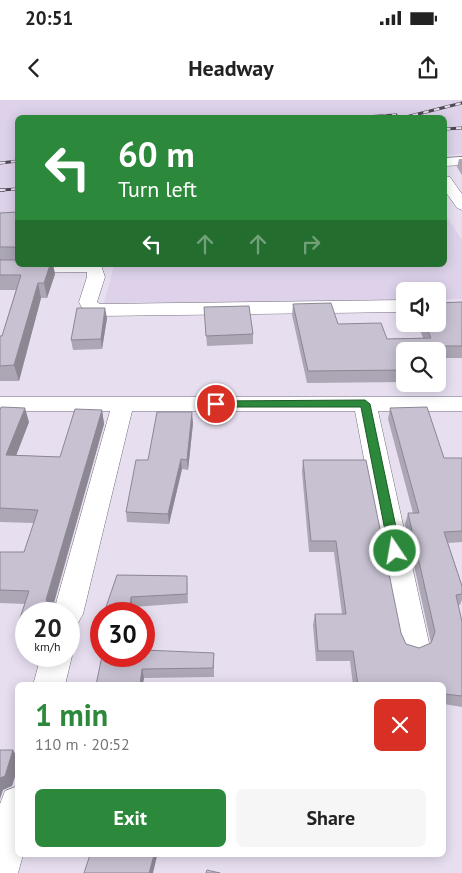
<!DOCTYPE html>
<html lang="en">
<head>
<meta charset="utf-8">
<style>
	body { margin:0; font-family:"PT Sans",sans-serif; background:#f6f6f6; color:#222; height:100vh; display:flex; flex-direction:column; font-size:19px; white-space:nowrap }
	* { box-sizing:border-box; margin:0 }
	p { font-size:16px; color:#767676 }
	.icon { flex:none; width:28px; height:28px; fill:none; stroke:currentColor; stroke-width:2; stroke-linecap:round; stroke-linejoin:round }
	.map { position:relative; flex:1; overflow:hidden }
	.side { position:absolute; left:15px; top:582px; width:431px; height:175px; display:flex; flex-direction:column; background:#fff; border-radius:8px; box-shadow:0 2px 12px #0003 }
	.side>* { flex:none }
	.top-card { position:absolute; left:15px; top:15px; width:432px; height:152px; border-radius:8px; box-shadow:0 2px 12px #0003; background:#2c893b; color:#fff; overflow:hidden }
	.buttons { position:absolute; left:396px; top:182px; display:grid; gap:10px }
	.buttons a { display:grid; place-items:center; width:50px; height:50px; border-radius:8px; background:#fff; box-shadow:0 2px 12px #0003; font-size:25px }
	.speed { position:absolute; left:15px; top:502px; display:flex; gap:10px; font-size:25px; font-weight:700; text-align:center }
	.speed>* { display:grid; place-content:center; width:65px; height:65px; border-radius:50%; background:#fff; box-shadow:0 2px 12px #0003; line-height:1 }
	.speed small { font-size:12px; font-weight:400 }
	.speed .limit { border:8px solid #d22; background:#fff; color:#111 }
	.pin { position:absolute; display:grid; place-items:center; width:42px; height:42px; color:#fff; margin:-21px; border:2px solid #fff; border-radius:50%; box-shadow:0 1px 5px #0007 }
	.me { position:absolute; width:55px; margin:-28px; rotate:348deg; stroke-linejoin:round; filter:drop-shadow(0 0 4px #0008) }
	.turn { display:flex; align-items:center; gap:18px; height:105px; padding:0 20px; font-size:22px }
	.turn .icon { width:65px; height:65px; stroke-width:2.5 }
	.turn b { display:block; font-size:35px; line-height:42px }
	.lanes { display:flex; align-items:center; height:48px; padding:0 20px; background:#0003; justify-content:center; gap:25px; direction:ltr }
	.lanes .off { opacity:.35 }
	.round { display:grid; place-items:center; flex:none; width:52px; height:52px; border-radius:8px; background:#f6f6f6 }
	.overview { display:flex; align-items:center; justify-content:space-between; height:85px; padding:0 20px }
	h1 { font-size:30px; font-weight:700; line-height:38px; color:#2c893b }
	.primary-button { display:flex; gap:10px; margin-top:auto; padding:10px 20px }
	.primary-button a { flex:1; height:58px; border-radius:8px; background:#2c893b; color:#fff; font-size:20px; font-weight:700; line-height:58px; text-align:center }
	.primary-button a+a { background:#f6f6f6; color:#222 }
	.status { display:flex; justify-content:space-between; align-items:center; height:35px; padding:0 25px; background:#fff; direction:ltr }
	.status svg { height:14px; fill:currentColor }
	header { display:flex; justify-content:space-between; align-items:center; height:65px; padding:0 20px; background:#fff; font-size:22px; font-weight:700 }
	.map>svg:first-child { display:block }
	.built { fill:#ddd2ea }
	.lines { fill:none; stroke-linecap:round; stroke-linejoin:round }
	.minor-casing { stroke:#756f7e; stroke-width:1 }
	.minor { fill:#fff; fill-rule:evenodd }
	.rail-far1-casing { stroke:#4d4952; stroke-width:3 }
	.rail-casing { stroke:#4d4952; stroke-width:4 }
	.rail-far1 { stroke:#e7dff0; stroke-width:2; stroke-dasharray:5.5; stroke-linecap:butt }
	.rail { stroke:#e7dff0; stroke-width:2.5; stroke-dasharray:8; stroke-linecap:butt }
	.wall { fill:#aca6b5 }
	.shaded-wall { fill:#8c8793 }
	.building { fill:#c8c1d2; stroke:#8c8793 }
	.route { fill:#2c893b; stroke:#1d5926 }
</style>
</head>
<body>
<div class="status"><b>20:51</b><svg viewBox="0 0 49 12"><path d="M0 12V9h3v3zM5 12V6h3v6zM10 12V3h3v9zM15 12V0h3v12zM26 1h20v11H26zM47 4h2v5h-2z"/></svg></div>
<header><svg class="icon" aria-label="back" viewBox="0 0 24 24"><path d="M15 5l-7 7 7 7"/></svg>Headway<svg class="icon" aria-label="share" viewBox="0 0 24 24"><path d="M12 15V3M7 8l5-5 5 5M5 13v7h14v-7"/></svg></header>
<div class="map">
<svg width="462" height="773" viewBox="0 0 462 773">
	<rect width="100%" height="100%" fill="#e7dff0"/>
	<g class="built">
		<path d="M0,0H462V54L445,55V18H18V165L0,168Z"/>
		<path d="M445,114L462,140V199H438V191H405V200L104,203L114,165H445Z"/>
	</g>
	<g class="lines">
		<defs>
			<g id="minor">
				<path d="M462,57V65L445,66V58Z"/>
				<path d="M445,76L450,77L462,94V110L457,108L445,91Z"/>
				<path d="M0,163H18V165H101L105,177L97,202L100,204L405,200V212L100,216L84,212L79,202L87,177V172L0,173Z"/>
				<path d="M0,297H462V311H378L429,543L425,553L414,557L403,553L399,543L355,311H132L83,514L78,523L69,526V514H53L110,311H0Z"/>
				<path d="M69,548L72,556L65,585H33L41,556H69Z"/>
				<path d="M18,686V755H23L18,773H0V704L5,691Z"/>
			</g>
		</defs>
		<use href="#minor" class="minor-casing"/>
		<use href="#minor" class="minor"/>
		<defs>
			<g id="rail-far1">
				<path d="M348,18L396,15"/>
				<path d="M402,18L462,3"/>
				<path d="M445,29L462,28"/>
				<path d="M0,63L18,61"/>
				<path d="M0,90L18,89"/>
			</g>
			<path id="rail" d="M0,90H3"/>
		</defs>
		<use href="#rail-far1" class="rail-far1-casing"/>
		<use href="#rail" class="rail-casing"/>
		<use href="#rail-far1" class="rail-far1"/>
		<use href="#rail" class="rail"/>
	</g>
	<g class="wall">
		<path d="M459,59H462V75L457,67Z"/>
		<path d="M18,112V165H53L55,174L47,198H41L19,281H0V236H2L16,190H0V113Z"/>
		<path d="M462,202V258H441L445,270L442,282H438V251H405V282L307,283L292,215L293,204L338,224L387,239L423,238L418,224H438Z"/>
		<path d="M204,207L253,234V244L207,246Z"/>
		<path d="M107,218L102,249L73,250L71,240Z"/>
		<path d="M390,308L444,358H462V442L448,443L462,486V500L460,505H458L462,522V607L444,604V585H353L350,561H316L313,525L315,514H342L334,452H309L302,372L303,360L401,533L406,544L419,548L430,544L431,543L405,424L408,413H413L388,319Z"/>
		<path d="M0,310L29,322L16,355L60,357L102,310L104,324L54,503H56L60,514H26V533L25,534L19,521L25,504L0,503V452H24L34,423L0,422Z"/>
		<path d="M193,323L188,370L182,369L169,424L127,422L126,412L148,360Z"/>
		<path d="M117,475L187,476L188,503L133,507L132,514H104Z"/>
		<path d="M214,553V577L144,578L102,556Z"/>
	</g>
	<g class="shaded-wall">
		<path d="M50,165H53L55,174L47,198L44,183Z"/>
		<path d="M38,183L41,198L19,281L14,265Z"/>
		<path d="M105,208L107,218L102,249L101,239Z"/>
		<path d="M25,308L29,322L11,369L6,355Z"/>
		<path d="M102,310L104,324L51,513L46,500Z"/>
		<path d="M192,312L193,323L188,370L187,360Z"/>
		<path d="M181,359L182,369L169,424L168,414Z"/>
		<path d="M131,497L133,507L132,514H131L130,510Z"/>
		<path d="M56,503L60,514H53Z"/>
		<path d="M142,569L144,578L143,585H140Z"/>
		<path d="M13,650L18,658V668L12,686L3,690L0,699V678Z"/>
		<path d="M154,755H157V756L153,773H149Z"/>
	</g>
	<g class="building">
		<path d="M18,112V149H16L14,147H0V113Z"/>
		<path d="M0,160H18V165H50L44,183H38L14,265L0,266V236H2L21,175H0Z"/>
		<path d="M462,202V246H436L445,270H438V251H405V270L308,271L293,204L331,203L338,224L381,223L387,239L431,238L425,224H438V203Z"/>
		<path d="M249,206L253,234L206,236L204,207Z"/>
		<path d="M77,208H105L101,239L71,240Z"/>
		<path d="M1,307L25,308L6,355L60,357L75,309L102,310L46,500L48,503H56L53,514H26V520L19,521L29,491L0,490V452H24L38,410L0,408V310Z"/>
		<path d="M427,307L444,358H462V431L444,432L462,486V494L456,495L462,522V596L444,594V585H358L353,551H318L315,514H346L336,441H311L303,360H366L401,533L406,544L419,548L431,543L435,532L408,413H419L390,308Z"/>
		<path d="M157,312H192L187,360L181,359L168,414L126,412L136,360H148Z"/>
		<path d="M117,475L187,476V494L131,497L130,510L104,513Z"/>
		<path d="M144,550L214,553L213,568L142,569L140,585H96L102,556H144Z"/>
		<path d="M0,650H13L5,676L0,678Z"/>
		<path d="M90,755H154L149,773H84Z"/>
		<path d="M207,770L220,773H206Z"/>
	</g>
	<path class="route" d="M365,300L370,304L401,451L400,454H391L389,451L361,307H216L211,304L216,301Z"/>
</svg>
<div class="buttons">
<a><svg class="icon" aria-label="sound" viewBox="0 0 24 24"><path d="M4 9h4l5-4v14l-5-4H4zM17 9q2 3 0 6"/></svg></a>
<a><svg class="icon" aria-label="search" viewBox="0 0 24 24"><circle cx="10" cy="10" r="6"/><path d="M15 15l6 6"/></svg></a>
</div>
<div class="speed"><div>20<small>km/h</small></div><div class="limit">30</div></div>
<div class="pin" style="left:216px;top:304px;background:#d93025"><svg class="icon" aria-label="arrive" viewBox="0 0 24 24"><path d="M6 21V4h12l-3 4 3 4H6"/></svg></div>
<svg class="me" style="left:395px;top:451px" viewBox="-20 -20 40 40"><circle r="17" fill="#2c893b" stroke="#fff" stroke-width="3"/><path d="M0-11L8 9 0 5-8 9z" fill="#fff"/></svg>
<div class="top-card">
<div class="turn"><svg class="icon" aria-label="left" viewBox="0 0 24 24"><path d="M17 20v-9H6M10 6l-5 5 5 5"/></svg><div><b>60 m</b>Turn left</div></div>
<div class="lanes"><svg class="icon" aria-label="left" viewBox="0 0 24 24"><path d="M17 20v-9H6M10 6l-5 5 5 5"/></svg><svg class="icon off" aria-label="ahead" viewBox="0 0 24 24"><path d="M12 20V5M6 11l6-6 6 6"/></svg><svg class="icon off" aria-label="ahead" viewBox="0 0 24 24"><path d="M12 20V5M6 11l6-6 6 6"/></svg><svg class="icon off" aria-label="right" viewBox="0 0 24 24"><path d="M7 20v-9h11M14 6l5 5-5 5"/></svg></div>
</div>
<section class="side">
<div class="overview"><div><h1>1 min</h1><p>110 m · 20:52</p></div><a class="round" style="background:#d93025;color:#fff"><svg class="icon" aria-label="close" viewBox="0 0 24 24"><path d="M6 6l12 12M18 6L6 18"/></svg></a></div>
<div class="primary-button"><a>Exit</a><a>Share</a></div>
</section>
</div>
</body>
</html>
